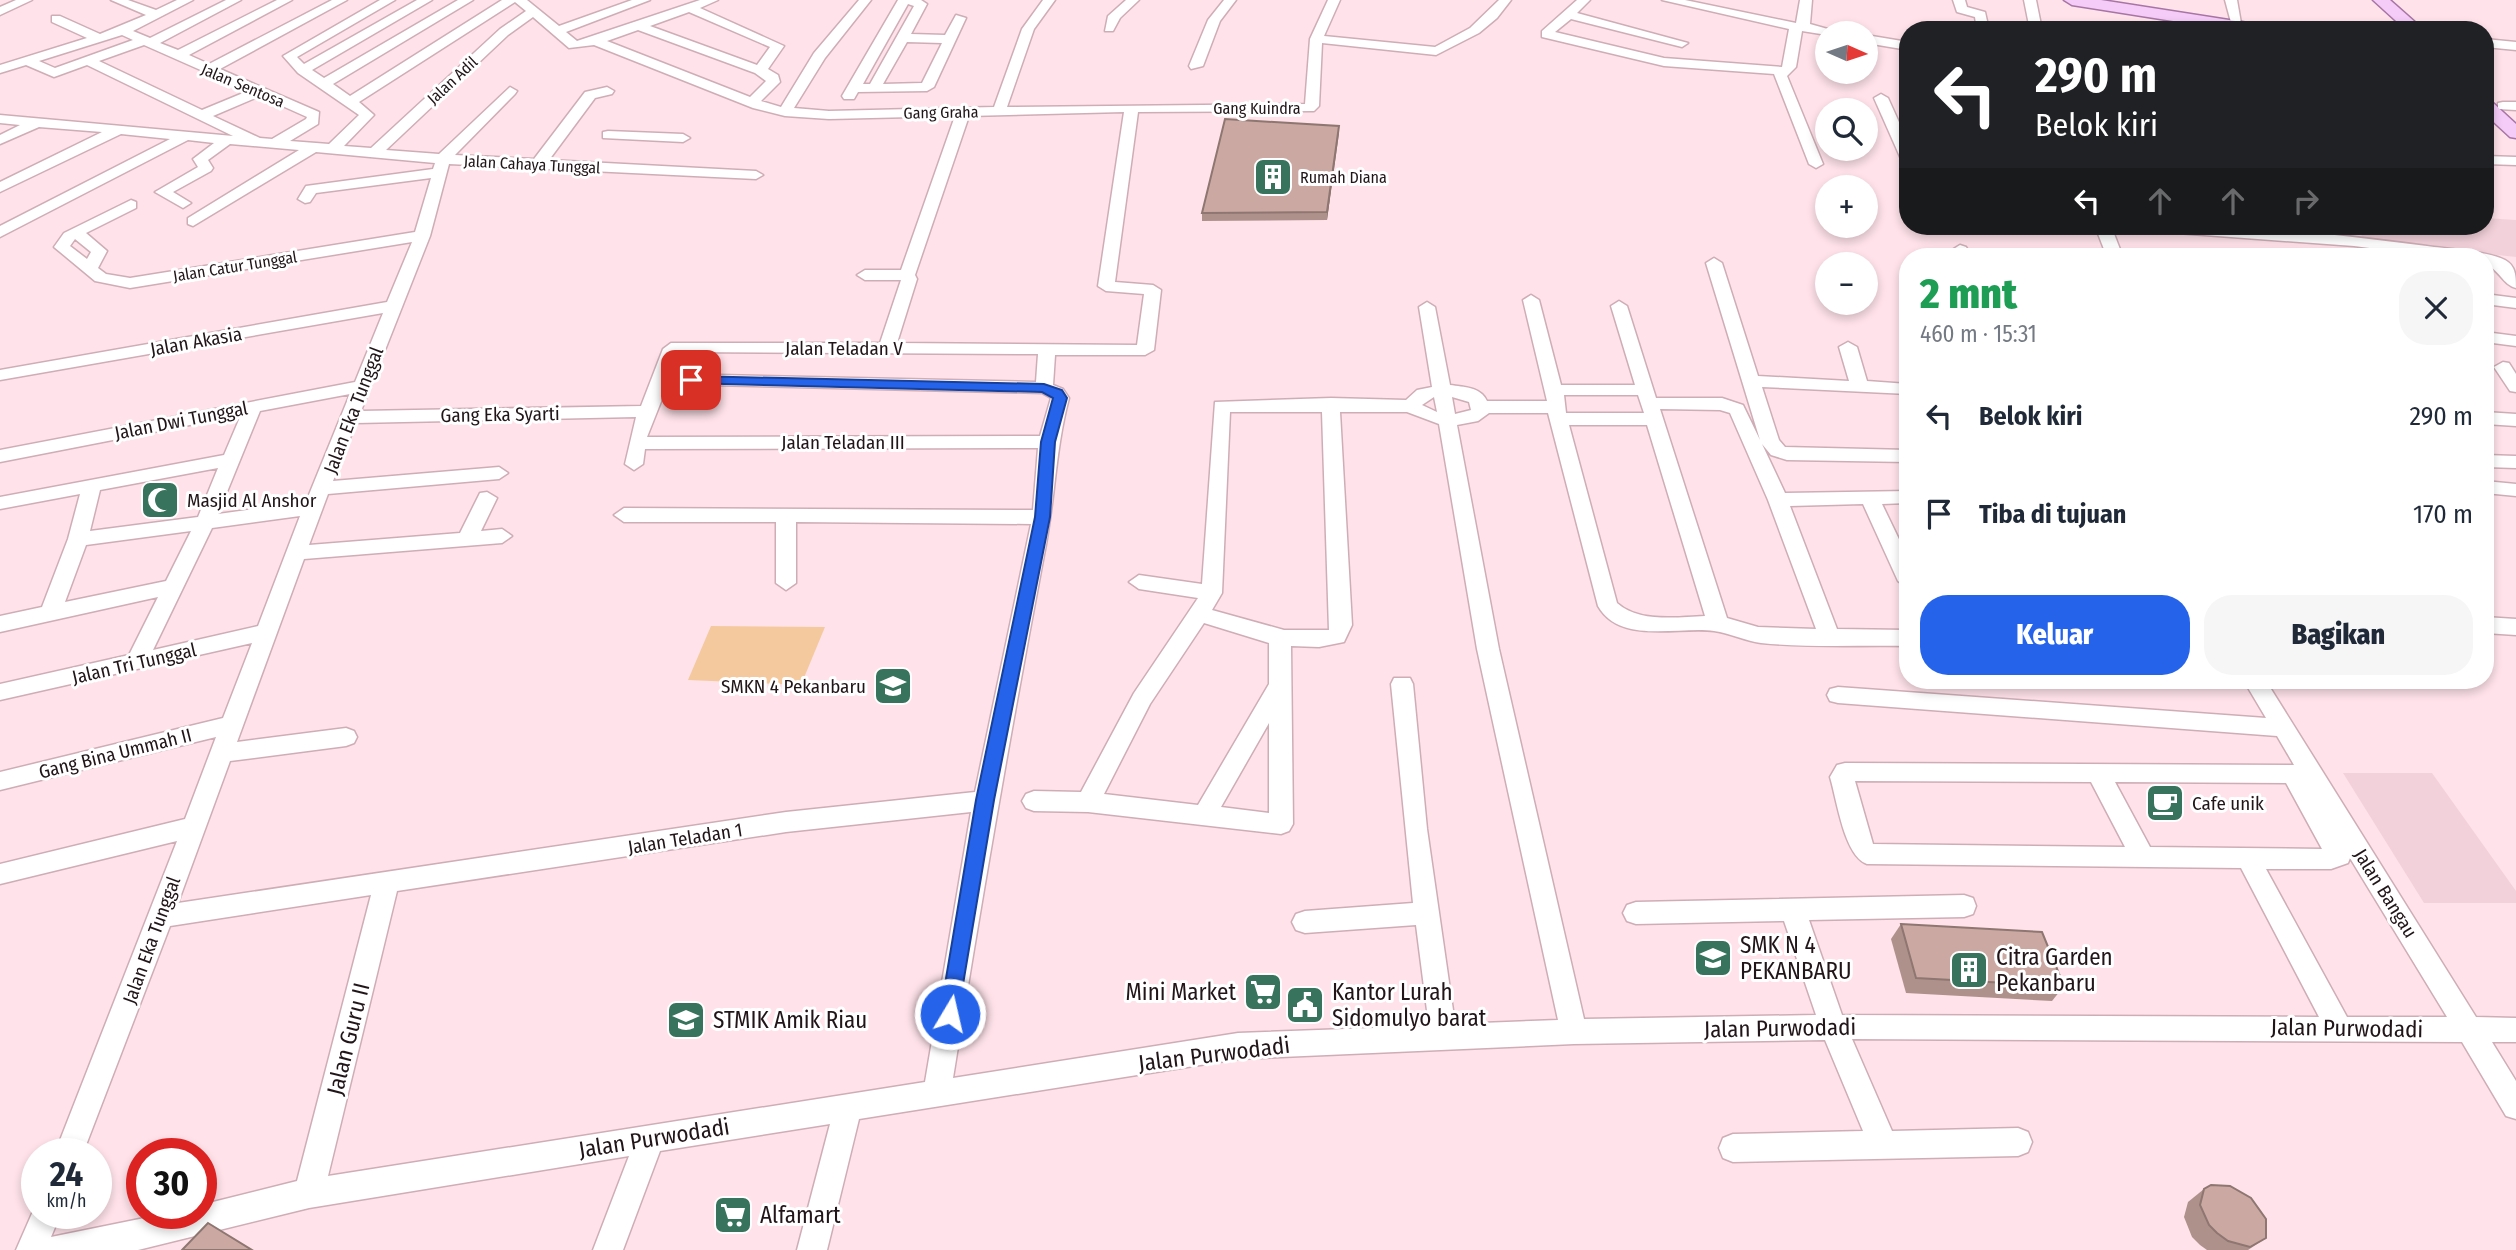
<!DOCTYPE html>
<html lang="id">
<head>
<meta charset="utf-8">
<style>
	body { margin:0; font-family:"Fira Sans Condensed",sans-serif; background:#f6f6f7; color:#1f2937; height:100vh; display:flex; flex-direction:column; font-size:26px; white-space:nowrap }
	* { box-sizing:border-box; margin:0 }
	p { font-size:23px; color:#747a83 }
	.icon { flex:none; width:38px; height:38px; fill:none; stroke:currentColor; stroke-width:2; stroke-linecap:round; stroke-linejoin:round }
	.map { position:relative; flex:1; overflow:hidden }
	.side { position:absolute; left:1899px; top:248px; width:595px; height:441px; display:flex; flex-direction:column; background:#fff; border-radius:28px; box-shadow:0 4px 10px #0003 }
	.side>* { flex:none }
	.guide { position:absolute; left:1899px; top:21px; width:595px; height:214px; border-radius:28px; box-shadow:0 4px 10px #0003; background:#202124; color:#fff; overflow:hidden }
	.needle { width:46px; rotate:93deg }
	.tools { position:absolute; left:1815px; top:21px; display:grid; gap:14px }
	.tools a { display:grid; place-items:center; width:63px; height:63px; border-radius:50%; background:#fff; box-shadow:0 4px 10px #0003; font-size:35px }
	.speed { position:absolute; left:21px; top:1138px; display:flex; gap:14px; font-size:35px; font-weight:700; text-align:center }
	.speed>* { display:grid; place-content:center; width:91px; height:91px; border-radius:50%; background:#fff; box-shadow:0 4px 10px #0003; line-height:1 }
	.speed small { font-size:18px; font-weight:400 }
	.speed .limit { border:10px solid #d22; background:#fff; color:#111 }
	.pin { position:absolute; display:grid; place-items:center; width:60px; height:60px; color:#fff; margin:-30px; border-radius:14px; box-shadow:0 4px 10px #0006 }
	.me { position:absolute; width:77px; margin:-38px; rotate:9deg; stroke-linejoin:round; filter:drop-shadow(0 0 5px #0008) }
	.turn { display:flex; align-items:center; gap:24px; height:147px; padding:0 21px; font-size:32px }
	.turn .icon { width:91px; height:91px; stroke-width:2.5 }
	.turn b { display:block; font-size:49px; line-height:60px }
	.lanes { display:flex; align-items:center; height:66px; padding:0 21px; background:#0003; justify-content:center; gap:35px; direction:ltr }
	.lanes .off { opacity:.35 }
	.round { display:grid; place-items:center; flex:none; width:74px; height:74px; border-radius:28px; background:#f6f6f7 }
	.summary { display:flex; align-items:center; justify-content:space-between; height:119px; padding:0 21px }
	h1 { font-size:42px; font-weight:800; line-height:52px; color:#1e9e55 }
	.primary-button { display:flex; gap:14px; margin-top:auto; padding:14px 21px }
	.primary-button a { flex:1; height:80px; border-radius:28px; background:#2563eb; color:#fff; font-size:28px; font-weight:800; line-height:80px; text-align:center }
	.primary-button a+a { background:#f6f6f7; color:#1f2937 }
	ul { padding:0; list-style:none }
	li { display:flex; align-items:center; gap:21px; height:98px; padding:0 21px }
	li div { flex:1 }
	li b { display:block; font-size:26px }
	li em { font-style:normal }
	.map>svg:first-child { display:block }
	.built { fill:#f3d1db }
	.green { fill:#f5c99e }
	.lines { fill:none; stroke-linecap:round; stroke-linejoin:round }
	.minor-casing { stroke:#cfadb7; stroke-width:3 }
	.major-casing { stroke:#a775a5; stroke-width:3 }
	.minor { fill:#fff; fill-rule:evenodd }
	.major { fill:#f5cbf7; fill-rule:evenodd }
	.wall { fill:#af918b }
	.shaded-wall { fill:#8e7671 }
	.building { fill:#cba9a2; stroke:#8e7671; stroke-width:2 }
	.route { fill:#2563eb; stroke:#184099; stroke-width:2 }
	.labels { text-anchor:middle; stroke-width:6; stroke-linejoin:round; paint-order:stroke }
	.far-street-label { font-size:16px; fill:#211519; stroke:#fff }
	.far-poi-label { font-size:16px; fill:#211519; stroke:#fff; text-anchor:start }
	.street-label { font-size:19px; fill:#211519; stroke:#fff }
	.poi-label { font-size:19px; fill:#211519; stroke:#fff; text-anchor:start }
	.near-poi-label { font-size:23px; fill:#211519; stroke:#fff; text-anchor:start }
	.near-street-label { font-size:23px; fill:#211519; stroke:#fff }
</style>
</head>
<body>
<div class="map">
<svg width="2516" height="1250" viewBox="0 0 2516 1250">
	<rect width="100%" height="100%" fill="#ffe2ea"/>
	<g class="built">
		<path d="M2485,218L2516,220V257L2366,241L2354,226H2485Z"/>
		<path d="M2343,773H2432L2516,891V903H2424Z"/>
	</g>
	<path class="green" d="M711,626L825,627L801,685L688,680Z"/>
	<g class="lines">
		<defs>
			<g id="minor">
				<path d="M16,0H32L0,15V7Z"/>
				<path d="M111,0H128L156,10L177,0H193L133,31L150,38L226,0H241L160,43L178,50L277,0H292L189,55L209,64L332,0H347L220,69L319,112L318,124L290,141L329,144L359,115L298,73L283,56L380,0H395L297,57L304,64L417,0H432L312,70L324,78L458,0H473L333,84L350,96L502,0H527L559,26L632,0H650L566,32L577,41L700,0H718L700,8L784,46L768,69L778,75L780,82L761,101L781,107L814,53L859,0H871L825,58L794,108L829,111L994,107L1022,29L1043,0H1055L1034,29L1007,107L1305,104L1310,39L1328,0H1340L1324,36L1435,47L1470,28L1499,0H1511L1497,18L1479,33L1436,55L1322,43L1319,106L1314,111L1138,112L1115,282L1153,285L1161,290L1154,350L1145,355H1055L1053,385L1063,389L1069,398C1055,450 1055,502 1044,555C1011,729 981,903 953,1078L1238,1033L1429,1026L1416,925L1305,933L1296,930L1292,922L1296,914L1305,911L1413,903L1391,684L1394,678H1410L1413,684L1427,829L1455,1024L1558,1020L1477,649L1439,424L1407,412H1340L1352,625L1344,642L1319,647L1291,646L1293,824L1289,831L1281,834L1088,812L1034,811L1026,808L1022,801L1026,794L1034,791L1081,792L1134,693L1198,598L1139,589L1129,582L1139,575L1202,584L1215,402L1331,398L1406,400L1417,390L1432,387L1419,307L1427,302L1435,307L1450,385C1464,387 1481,387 1487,401H1547L1523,300L1531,295L1539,300L1561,385H1635L1611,306L1619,301L1627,306L1656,398H1722L1743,405L1760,440L1706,263L1714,258L1722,263L1758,376L1849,381L1839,347L1848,342L1857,347L1867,381L1908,384V394L1762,387L1779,440L1785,447L1908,450V462L1787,460L1771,455L1762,444L1785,493L1908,491V503L1882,504L1908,558V588L1898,581L1863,504L1790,506L1837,629L1908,630V646C1859,645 1809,648 1761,643C1745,641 1730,633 1714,631C1679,626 1620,645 1598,606L1548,413H1489L1478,421L1457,425L1499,649L1584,1019L1816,1015L1784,921L1636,924L1627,921L1623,913L1627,905L1636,902L1964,895L1973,898L1976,906L1973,914L1964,917L1809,920L1842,1015L2319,1017L2241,868L1867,864C1844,856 1837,800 1830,777L1837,765L1845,763L2294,765L2277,736L1838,703L1830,701L1827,695L1830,689L1838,687L2266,718L2244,681H2266L2476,1017L2516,1018V1042H2492L2516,1081V1119L2506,1116L2462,1042L1852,1039L1892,1131L2018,1128L2028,1132L2032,1142L2028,1152L2018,1156L1733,1162L1723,1158L1719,1148L1723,1138L1733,1134L1863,1131L1825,1040L1574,1044L1238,1059L859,1119L827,1250H797L830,1124L660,1151L623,1250H593L629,1156L309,1208L138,1250H16L37,1202V1213H61L51,1237L169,1213H201V1205L297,1181L371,895L170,926L83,1153H55L177,841L0,884V864L185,819L216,737L0,790V772L223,718L252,643L0,700V684L129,655L158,597L0,632V616L42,607L68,539L80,494L0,509V497L224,455L241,415L0,462V450L355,382L383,313L0,380V370L387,302L412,242L130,288L95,281L54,247L64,233L131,200L136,202V208L86,233L107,251L98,268L106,274L130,278L415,232L431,178L316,193L310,202L305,203L298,199L306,186L433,169L435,163L316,152L193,226L188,224V218L299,150L230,144L208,160L213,168L211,171L173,192L191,203L183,208L155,192L198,167L193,159L214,143L188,140L0,237V226L170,139L121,134L0,192V182L102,132L39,127L0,144V135L20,125L0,123V115L233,136L87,65L54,77L26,65L0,73V65L87,38L52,22V16H60L100,34L146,15ZM515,2L526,11L500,29L371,148L344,146L374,115L359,102ZM689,12L770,47L757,65L650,26ZM533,17L569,48L594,45L753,108L785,116L829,119L955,116L901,270H865L857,275L865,280H901L880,343H671L663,349L641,406L361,411L430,236L449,164L756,179L763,175L756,171L549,160L595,98L612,94L614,91L607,87L585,92L534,159L455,155L515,94L517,91L510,87L439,154L386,150L508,35ZM638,30L755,73L766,81L750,97L607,41ZM122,35L133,40L55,68L39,61ZM144,45L248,91L202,110L99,61ZM260,96L307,117L306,119L272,139L260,138L213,116ZM1124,112L1098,286L1106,291L1144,294L1137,345L897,343L917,279L915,275L969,116ZM75,239L91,252L87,259L70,246ZM680,352L1038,354L1036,382L672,374ZM668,384L1042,393L1051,398L1040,436L647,437ZM350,394L306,502L218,514L260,411ZM1564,395H1638L1644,413H1566ZM1434,397L1437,412L1422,405ZM1452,397L1469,402L1471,410L1455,414ZM1660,409L1720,410L1730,413L1768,500L1816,629L1758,627L1727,618ZM1230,412H1322L1329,630H1284L1212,610L1222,593ZM636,417L625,464L634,470L643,464L645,449L1038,448L1033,510L624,508L614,515L624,522H776V583L786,590L796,583V522L1031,524L975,792L786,812L178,903L230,761L346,746L354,743L357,737L354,731L346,728L237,742L304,559L502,543L512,536L502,529L481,531L497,498L487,492L480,493L460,533L309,545L328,494L499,479L508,473L499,467L333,481L356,423ZM1569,425H1647L1705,616C1678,617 1639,623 1617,603ZM218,468L198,517L90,531L100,490ZM300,516L258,626L153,650L212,528ZM191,531L166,581L65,602L86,545ZM1204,623L1269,643V684L1198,805L1104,794L1150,704ZM1269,723V813L1221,807ZM1855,781L2091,782L2125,847L1873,844ZM2115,782L2286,783L2322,849L2150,847ZM971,812L925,1082L328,1176L397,891L786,832ZM2350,858L2447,1017H2347L2266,869H2331L2348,863Z"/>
				<path d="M898,0H921L927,4L911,34L945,35L956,15L966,18L934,87L927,91L858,92L854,99H844L842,96ZM908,4L914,6L870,84H863ZM907,42L942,43L922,83L883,84Z"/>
				<path d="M1126,0H1139L1120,18L1113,31H1105L1108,16Z"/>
				<path d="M1224,0H1236L1220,21L1203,66L1191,69L1189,66L1208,20Z"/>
				<path d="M1577,0H1590L1577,13L1688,43L1682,47L1571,19L1555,32L1664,58L1782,67L1789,29L1662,0H1685L1796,23L1800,0H1812L1810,24L1842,33L1827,35L1802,31L1796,67L1787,76L1823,164L1816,168L1809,164L1774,74L1664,66L1542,37V31Z"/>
				<path d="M1953,0H1965L1967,7L1985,12L1989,30H1977L1975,17L1957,12Z"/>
				<path d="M2024,0H2036L2042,30H2030Z"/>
				<path d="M2225,0H2237L2242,29L2232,26Z"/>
				<path d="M1866,35L1908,42V50L1866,43Z"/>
				<path d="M2485,39L2516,42V50L2485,47Z"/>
				<path d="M1881,94L1888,98L1908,142V163L1901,159L1874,98Z"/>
				<path d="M2503,102H2516V110L2498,109V103Z"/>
				<path d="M608,131L683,134L690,138L683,142L603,138V132Z"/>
				<path d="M2485,156L2516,157V165L2485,164Z"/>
				<path d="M2095,226H2111L2123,257H2107Z"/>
				<path d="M2142,226C2236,222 2333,234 2427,246C2448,249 2488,251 2505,260C2516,266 2516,277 2516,288C2503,285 2499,269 2485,264V257H2440L2354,246L2150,231Z"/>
				<path d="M1960,245L1966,247L1972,257H1956L1952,250Z"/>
				<path d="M2485,294L2516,298V308L2485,304Z"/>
				<path d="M2485,332L2516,336V346L2485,342Z"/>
				<path d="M2503,362L2509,363L2516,374V392L2510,391L2494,367Z"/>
				<path d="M2485,412L2516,414V426L2485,424Z"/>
				<path d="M2485,455L2516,456V468L2485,467Z"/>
				<path d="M2485,481L2516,484V496L2485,493Z"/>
				<path d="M2485,617L2516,619V635L2485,633Z"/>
			</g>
			<g id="major">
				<path d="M2064,0H2101L2261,25L2269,30H2230L2072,5Z"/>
				<path d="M2373,0H2390L2424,30H2406Z"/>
				<path d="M2485,100L2491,101L2516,124V138L2510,137L2485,114Z"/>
			</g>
		</defs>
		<use href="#minor" class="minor-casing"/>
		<use href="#major" class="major-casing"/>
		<use href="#minor" class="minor"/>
		<use href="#major" class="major"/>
	</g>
	<g class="wall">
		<path d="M1339,126L1327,220L1202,221V213Z"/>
		<path d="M1901,924L2064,986L2052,1001L1906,993L1891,939Z"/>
		<path d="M2204,1189L2266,1238L2248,1250H2207L2200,1245L2192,1237L2184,1217L2188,1202Z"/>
	</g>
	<path class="shaded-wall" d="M1339,126V133L1327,220V212Z"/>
	<g class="building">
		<path d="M1225,119L1339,126L1327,212L1202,213Z"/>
		<path d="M1901,924L2042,932L2064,986L1916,978Z"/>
		<path d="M2211,1185L2230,1186L2251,1198L2266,1219V1238L2250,1247L2228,1241L2217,1233L2209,1225L2200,1205L2204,1189Z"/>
		<path d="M208,1223L252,1250H182Z"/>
	</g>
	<path class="route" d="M691,376L1044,384L1062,390L1067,398L1055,442L1050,517L994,800L957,1020L950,1023L943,1020L940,1014L976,800L1035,517L1041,442L1053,398L1042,392L686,383L684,380Z"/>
	<defs>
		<symbol id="building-square" viewBox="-11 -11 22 22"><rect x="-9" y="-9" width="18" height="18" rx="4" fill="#37735d" stroke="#fff"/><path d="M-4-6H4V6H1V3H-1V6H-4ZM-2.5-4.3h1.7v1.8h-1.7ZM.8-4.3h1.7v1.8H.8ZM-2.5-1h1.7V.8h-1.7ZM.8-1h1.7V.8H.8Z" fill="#fff"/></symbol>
		<symbol id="mosque-square" viewBox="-11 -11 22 22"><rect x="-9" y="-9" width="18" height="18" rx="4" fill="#37735d" stroke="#fff"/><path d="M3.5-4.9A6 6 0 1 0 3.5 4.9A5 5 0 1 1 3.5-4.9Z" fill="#fff"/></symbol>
		<symbol id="school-square" viewBox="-11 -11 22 22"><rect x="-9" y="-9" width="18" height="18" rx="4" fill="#37735d" stroke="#fff"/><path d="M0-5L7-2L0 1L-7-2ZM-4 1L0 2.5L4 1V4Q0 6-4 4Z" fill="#fff"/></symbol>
		<symbol id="cafe-square" viewBox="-11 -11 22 22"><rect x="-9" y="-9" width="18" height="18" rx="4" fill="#37735d" stroke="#fff"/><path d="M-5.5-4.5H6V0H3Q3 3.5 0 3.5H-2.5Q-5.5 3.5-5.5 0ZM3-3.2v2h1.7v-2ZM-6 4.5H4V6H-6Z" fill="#fff"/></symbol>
		<symbol id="university-square" viewBox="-11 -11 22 22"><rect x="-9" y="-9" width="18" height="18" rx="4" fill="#37735d" stroke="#fff"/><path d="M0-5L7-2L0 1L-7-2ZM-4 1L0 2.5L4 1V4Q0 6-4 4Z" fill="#fff"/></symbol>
		<symbol id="supermarket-square" viewBox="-11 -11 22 22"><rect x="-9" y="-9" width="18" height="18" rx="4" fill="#37735d" stroke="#fff"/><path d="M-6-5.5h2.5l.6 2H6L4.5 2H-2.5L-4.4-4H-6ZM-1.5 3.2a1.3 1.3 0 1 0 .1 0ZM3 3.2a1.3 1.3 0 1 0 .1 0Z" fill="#fff"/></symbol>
		<symbol id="civic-square" viewBox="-11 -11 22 22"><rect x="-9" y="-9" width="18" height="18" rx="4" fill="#37735d" stroke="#fff"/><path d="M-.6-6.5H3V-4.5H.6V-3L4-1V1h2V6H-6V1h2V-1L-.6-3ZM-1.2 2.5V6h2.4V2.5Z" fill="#fff"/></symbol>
	</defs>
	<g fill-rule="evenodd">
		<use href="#building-square" x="1251" y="155" width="44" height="44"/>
		<use href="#mosque-square" x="138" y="478" width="44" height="44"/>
		<use href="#school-square" x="871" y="664" width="44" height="44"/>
		<use href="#cafe-square" x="2143" y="781" width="44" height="44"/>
		<use href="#university-square" x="1691" y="936" width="44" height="44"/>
		<use href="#building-square" x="1947" y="948" width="44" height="44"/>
		<use href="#supermarket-square" x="1241" y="970" width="44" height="44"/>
		<use href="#civic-square" x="1283" y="983" width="44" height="44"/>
		<use href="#university-square" x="664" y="998" width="44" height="44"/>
		<use href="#supermarket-square" x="711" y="1193" width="44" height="44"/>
	</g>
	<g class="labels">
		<g class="far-street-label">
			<text transform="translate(452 80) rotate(-43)" y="6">Jalan Adil</text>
			<text transform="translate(243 85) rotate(23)" y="6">Jalan Sentosa</text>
			<text x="1257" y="114">Gang Kuindra</text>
			<text transform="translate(941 112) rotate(-1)" y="6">Gang Graha</text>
			<text transform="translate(532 164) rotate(3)" y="6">Jalan Cahaya Tunggal</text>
			<text transform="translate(235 266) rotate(-9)" y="6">Jalan Catur Tunggal</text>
		</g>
		<g class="far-poi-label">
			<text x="1300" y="183">Rumah Diana</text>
		</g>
		<g class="street-label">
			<text transform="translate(196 341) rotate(-10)" y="7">Jalan Akasia</text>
			<text x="844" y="355">Jalan Teladan V</text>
			<text transform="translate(353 410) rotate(-69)" y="7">Jalan Eka Tunggal</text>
			<text transform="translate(500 414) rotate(-1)" y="7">Gang Eka Syarti</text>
			<text transform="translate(181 420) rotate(-11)" y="7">Jalan Dwi Tunggal</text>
			<text x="843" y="449">Jalan Teladan III</text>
			<text transform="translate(134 663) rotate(-13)" y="7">Jalan Tri Tunggal</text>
			<text transform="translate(115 753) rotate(-14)" y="7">Gang Bina Ummah II</text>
			<text transform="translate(685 838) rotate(-9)" y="7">Jalan Teladan 1</text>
			<text transform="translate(2386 893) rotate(58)" y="7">Jalan Bangau</text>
			<text transform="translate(151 940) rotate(-70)" y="7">Jalan Eka Tunggal</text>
		</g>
		<g class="poi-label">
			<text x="187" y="507">Masjid Al Anshor</text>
			<text x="866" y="693" text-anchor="end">SMKN 4 Pekanbaru</text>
			<text x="2192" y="810">Cafe unik</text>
		</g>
		<g class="near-poi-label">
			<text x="1740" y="953">SMK N 4<tspan x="1740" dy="26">PEKANBARU</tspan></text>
			<text x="1996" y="965">Citra Garden<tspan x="1996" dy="26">Pekanbaru</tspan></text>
			<text x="1236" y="1000" text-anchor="end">Mini Market</text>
			<text x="1332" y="1000">Kantor Lurah<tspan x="1332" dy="26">Sidomulyo barat</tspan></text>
			<text x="713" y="1028">STMIK Amik Riau</text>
			<text x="760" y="1223">Alfamart</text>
		</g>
		<g class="near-street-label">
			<text transform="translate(1780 1028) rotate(-1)" y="8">Jalan Purwodadi</text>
			<text transform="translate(2347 1028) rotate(1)" y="8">Jalan Purwodadi</text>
			<text transform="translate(348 1039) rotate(-76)" y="8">Jalan Guru II</text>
			<text transform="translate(1214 1054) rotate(-7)" y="8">Jalan Purwodadi</text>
			<text transform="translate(654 1138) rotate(-9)" y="8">Jalan Purwodadi</text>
		</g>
	</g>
</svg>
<div class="tools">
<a><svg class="needle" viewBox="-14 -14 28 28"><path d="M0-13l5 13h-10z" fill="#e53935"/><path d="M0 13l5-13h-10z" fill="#747a83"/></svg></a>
<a><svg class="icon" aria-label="search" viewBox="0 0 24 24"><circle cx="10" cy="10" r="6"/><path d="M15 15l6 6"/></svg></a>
<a>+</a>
<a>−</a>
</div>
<div class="speed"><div>24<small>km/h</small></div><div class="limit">30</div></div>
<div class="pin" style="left:691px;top:380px;background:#d93025"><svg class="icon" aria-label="arrive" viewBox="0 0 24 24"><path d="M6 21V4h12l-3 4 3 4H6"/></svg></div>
<svg class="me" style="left:950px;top:1014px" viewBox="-20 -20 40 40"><circle r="17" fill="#2563eb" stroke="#fff" stroke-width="3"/><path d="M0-11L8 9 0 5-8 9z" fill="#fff"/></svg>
<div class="guide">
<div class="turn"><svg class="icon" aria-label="left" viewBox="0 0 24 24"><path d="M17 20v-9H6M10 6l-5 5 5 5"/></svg><div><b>290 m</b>Belok kiri</div></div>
<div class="lanes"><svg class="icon" aria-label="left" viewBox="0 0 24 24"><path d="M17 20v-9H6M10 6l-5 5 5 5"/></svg><svg class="icon off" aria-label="ahead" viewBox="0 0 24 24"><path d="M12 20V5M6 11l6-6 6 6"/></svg><svg class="icon off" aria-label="ahead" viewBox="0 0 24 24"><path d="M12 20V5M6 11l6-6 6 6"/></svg><svg class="icon off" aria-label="right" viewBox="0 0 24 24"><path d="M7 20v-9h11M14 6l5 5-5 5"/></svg></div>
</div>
<section class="side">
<div class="summary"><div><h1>2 mnt</h1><p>460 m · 15:31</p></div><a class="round"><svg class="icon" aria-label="close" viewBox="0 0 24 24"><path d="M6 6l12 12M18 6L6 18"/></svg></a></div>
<ul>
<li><svg class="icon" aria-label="left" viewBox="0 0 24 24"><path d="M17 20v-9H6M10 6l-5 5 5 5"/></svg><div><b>Belok kiri</b></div><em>290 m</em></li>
<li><svg class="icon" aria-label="arrive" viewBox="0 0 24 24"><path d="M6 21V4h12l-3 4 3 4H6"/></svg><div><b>Tiba di tujuan</b></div><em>170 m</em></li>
</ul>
<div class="primary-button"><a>Keluar</a><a>Bagikan</a></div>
</section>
</div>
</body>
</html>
